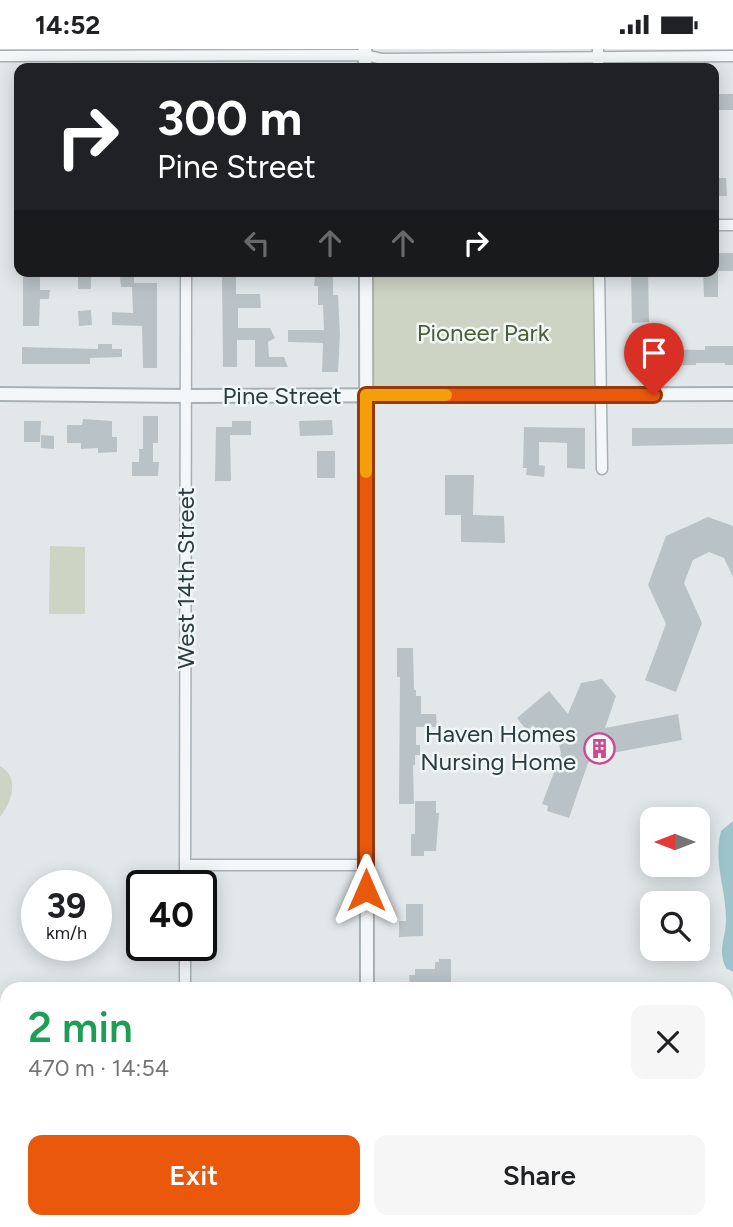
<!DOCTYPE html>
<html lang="en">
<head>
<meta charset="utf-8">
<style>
	body { margin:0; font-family:Figtree,sans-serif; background:#f6f6f6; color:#202124; height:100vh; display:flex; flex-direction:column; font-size:26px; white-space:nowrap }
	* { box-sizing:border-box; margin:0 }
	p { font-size:23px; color:#757577 }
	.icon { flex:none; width:38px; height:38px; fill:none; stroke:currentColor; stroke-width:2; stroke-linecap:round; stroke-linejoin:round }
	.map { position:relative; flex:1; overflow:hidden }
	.drawer { position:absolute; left:0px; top:933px; width:733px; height:247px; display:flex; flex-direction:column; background:#fff; border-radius:21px 21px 0 0; box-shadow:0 4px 18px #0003 }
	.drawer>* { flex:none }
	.guide { position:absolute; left:14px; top:14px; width:705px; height:214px; border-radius:14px; box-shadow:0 4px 18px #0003; background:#202124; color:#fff; overflow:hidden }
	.needle { width:46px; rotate:270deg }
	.fabs { position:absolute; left:640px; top:758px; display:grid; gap:14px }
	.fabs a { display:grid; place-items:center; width:70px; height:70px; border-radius:14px; background:#fff; box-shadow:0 4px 18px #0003; font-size:35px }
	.speed { position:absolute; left:21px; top:821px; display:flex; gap:14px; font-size:35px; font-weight:700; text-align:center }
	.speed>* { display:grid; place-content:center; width:91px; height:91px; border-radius:50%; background:#fff; box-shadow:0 4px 18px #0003; line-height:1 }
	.speed small { font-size:18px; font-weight:400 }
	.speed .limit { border:4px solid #111; border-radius:10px; background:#fff; color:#111 }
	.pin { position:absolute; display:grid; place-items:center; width:60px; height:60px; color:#fff; margin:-72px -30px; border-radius:50% 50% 50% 0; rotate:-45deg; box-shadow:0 0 7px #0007 }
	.pin .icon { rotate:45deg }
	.me { position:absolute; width:77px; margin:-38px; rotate:0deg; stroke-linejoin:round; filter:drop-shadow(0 0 5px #0008) }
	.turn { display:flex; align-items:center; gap:24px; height:147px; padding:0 28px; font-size:32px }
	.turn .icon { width:91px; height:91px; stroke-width:2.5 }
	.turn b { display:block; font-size:49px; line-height:60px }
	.lanes { display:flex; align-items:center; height:66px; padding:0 28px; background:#0003; justify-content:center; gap:35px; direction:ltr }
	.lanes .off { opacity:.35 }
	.round { display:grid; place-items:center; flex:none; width:74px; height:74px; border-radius:14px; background:#f6f6f6 }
	.overview { display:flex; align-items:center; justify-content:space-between; height:119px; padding:0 28px }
	h1 { font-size:42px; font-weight:600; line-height:52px; color:#1e9e55 }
	.action { display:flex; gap:14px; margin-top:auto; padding:14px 28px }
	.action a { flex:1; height:80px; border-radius:14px; background:#ea580c; color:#fff; font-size:28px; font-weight:600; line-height:80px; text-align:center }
	.action a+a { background:#f6f6f6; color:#202124 }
	.status { display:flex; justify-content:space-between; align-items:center; height:49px; padding:0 35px; background:#fff; direction:ltr }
	.status svg { height:19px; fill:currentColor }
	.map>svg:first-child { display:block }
	.green { fill:#ced4c3 }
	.water { fill:#9dc4ca }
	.building { fill:#b9c3c7 }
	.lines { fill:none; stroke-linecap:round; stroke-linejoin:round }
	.minor-casing { stroke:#a7b1b4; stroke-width:13 }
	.tertiary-casing { stroke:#a7b1b4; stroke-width:16 }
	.minor { stroke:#f4f7f8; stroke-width:10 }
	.tertiary { stroke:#f4f7f8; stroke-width:12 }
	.route-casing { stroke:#983908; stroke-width:18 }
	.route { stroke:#ea580c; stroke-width:12 }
	.slow { stroke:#f59e0b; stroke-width:12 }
	.labels { text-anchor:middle; stroke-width:5; stroke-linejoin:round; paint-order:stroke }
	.park-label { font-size:24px; fill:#4d5e37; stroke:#f1f6f7 }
	.street-label { font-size:24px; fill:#2a3c42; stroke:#f1f6f7 }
	.poi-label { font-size:24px; fill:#2a3c42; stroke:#f1f6f7; text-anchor:end }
</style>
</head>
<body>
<div class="status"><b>14:52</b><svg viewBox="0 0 49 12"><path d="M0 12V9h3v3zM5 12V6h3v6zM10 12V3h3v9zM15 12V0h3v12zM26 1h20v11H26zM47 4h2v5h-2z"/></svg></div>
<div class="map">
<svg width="733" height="1178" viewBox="0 0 733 1178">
	<rect width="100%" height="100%" fill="#e2e8ea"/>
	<g class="green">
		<path d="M365,6L598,9V19H365Z"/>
		<path d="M366,222H599L601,346H366Z"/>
		<path d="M50,497L85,498V565H49Z"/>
		<path d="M0,717C20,728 12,753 0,768Z"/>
		<path d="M726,1099H733V1178H553V1172H726Z"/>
	</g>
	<path class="water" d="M733,772V923L726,919C717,899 726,891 726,870C726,840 713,813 721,782Z"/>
	<g class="building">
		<rect x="714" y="45" width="19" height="16"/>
		<path d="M714,129H726L727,147H714Z"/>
		<rect x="714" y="204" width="19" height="18"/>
		<path d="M631,222H648L649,273L632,274Z"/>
		<path d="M703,222H718V248H704Z"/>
		<path d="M315,225H333V246H338L340,285L338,323H322L323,294L288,293V281H324L323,256H318V237H314Z"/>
		<rect x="78" y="227" width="13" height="13"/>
		<path d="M134,227V234H157V319H143L142,277L112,276V263L133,264L132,238H121L120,228Z"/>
		<path d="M23,228H40V241H50L49,250H40L39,277H23Z"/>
		<path d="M222,228H236V245H260L261,259H238V279H270L275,289L268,293L269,308H284L288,318H255V291H237V318H223Z"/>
		<path d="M91,261L92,276L79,277L78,262Z"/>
		<path d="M98,295H112V300H122V308L90,309V315H22V298L98,300Z"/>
		<path d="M705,297H733V316H725V314H696V316L632,317V300L705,301Z"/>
		<path d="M143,367H158V394H153V413H159L158,427H132V413H139V400H143Z"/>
		<path d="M83,370L112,372V388H117V403L98,404V399L81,400V394H67V376H82Z"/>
		<path d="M332,371L333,386L300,387L299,372Z"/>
		<path d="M24,372H41L40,393H24Z"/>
		<path d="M232,372H251V386H230L231,432H215L216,378H232Z"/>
		<path d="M524,378L585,379V420L567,419V394L539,393V416L545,417L544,428L526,426L527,419H523Z"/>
		<path d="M632,379H733V395L632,397Z"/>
		<path d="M41,386L54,387V400L41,399Z"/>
		<rect x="317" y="402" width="18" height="27"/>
		<path d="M445,426H474L473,466L504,467L505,494L461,493V466H445Z"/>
		<path d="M708,468L733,477V528L724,509L709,503L693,511L684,534L702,574L676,643L645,631L666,575L648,536L666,487Z"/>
		<path d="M397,599H413L414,641H416V647H421V665H436L437,678H416V696H420V706H415V716H413L414,755H399L400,628H397Z"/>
		<path d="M602,630L616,647L605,679L678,665L682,691L596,707L588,714L569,769L547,762L548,757L542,755L561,705L559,694L549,683L543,688L533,676L527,682L517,669L549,642L568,665L581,634Z"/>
		<path d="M415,752H436V764H439L436,802H424V807H411V785H415Z"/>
		<path d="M406,855H423V887L399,888V872H406Z"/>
		<path d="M439,910H451V935H432L433,939L410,940L409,926H415V920H435V913H439Z"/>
	</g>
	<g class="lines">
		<defs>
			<g id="minor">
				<path d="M0,7L365,6L382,10L733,7"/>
				<path d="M598,19V0"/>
				<path d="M714,176H733"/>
				<path d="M599,222L602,420"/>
				<path d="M185,816H366"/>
				<path d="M185,836L186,222"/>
				<path d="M185,896V940"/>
				<path d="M726,1012H733"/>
				<path d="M186,1172V1178"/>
				<path d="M471,1172V1178"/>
			</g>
			<g id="tertiary">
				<path d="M365,0V19"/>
				<path d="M366,222L367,940"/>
				<path d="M0,345L187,347L733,345"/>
				<path d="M367,1172V1178"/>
			</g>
		</defs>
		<use href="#minor" class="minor-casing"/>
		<use href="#tertiary" class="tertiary-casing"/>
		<use href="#minor" class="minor"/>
		<use href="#tertiary" class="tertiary"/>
	</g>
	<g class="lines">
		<defs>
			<path id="route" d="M366,841V346H654"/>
		</defs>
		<use href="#route" class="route-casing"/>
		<use href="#route" class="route"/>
		<path class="slow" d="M366,423V346H446"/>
	</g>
	<defs>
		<symbol id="building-ring" viewBox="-11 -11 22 22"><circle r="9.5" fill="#f1f6f7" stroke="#ce488f" stroke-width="1.5"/><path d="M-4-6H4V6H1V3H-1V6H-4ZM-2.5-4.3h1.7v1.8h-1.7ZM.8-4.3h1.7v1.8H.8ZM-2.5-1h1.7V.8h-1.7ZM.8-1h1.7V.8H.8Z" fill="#ce488f"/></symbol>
	</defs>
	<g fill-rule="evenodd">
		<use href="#building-ring" x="582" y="682" width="35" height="35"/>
	</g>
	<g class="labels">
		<g class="park-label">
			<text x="483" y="292">Pioneer Park</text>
		</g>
		<g class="street-label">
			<text x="282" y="355">Pine Street</text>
			<text transform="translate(186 529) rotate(-90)" y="8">West 14th Street</text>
		</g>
		<g class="poi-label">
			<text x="576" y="693">Haven Homes<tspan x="576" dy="28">Nursing Home</tspan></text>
		</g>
	</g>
</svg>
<div class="fabs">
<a><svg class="needle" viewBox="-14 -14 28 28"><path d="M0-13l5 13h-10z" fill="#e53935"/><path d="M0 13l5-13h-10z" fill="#757577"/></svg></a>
<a><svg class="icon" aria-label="search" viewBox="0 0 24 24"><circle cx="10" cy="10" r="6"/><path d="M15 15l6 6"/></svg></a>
</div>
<div class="speed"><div>39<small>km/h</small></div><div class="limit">40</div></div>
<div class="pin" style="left:654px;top:346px;background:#d93025"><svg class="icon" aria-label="arrive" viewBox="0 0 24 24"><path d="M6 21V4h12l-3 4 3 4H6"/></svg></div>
<svg class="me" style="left:366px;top:841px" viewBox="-20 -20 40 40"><path d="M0-17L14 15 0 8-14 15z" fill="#ea580c" stroke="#fff" stroke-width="4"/></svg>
<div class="guide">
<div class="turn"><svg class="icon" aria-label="right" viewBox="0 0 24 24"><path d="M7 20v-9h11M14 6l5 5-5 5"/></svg><div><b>300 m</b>Pine Street</div></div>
<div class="lanes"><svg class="icon off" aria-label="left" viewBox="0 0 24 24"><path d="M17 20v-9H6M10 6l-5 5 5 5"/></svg><svg class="icon off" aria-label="ahead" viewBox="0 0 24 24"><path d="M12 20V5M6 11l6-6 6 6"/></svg><svg class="icon off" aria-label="ahead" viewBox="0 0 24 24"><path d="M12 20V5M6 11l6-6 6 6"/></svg><svg class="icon" aria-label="right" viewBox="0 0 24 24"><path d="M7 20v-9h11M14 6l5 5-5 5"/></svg></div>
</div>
<section class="drawer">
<div class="overview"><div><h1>2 min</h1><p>470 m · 14:54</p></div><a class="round"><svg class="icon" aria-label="close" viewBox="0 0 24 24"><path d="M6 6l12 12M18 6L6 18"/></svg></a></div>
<div class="action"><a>Exit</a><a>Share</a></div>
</section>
</div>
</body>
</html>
